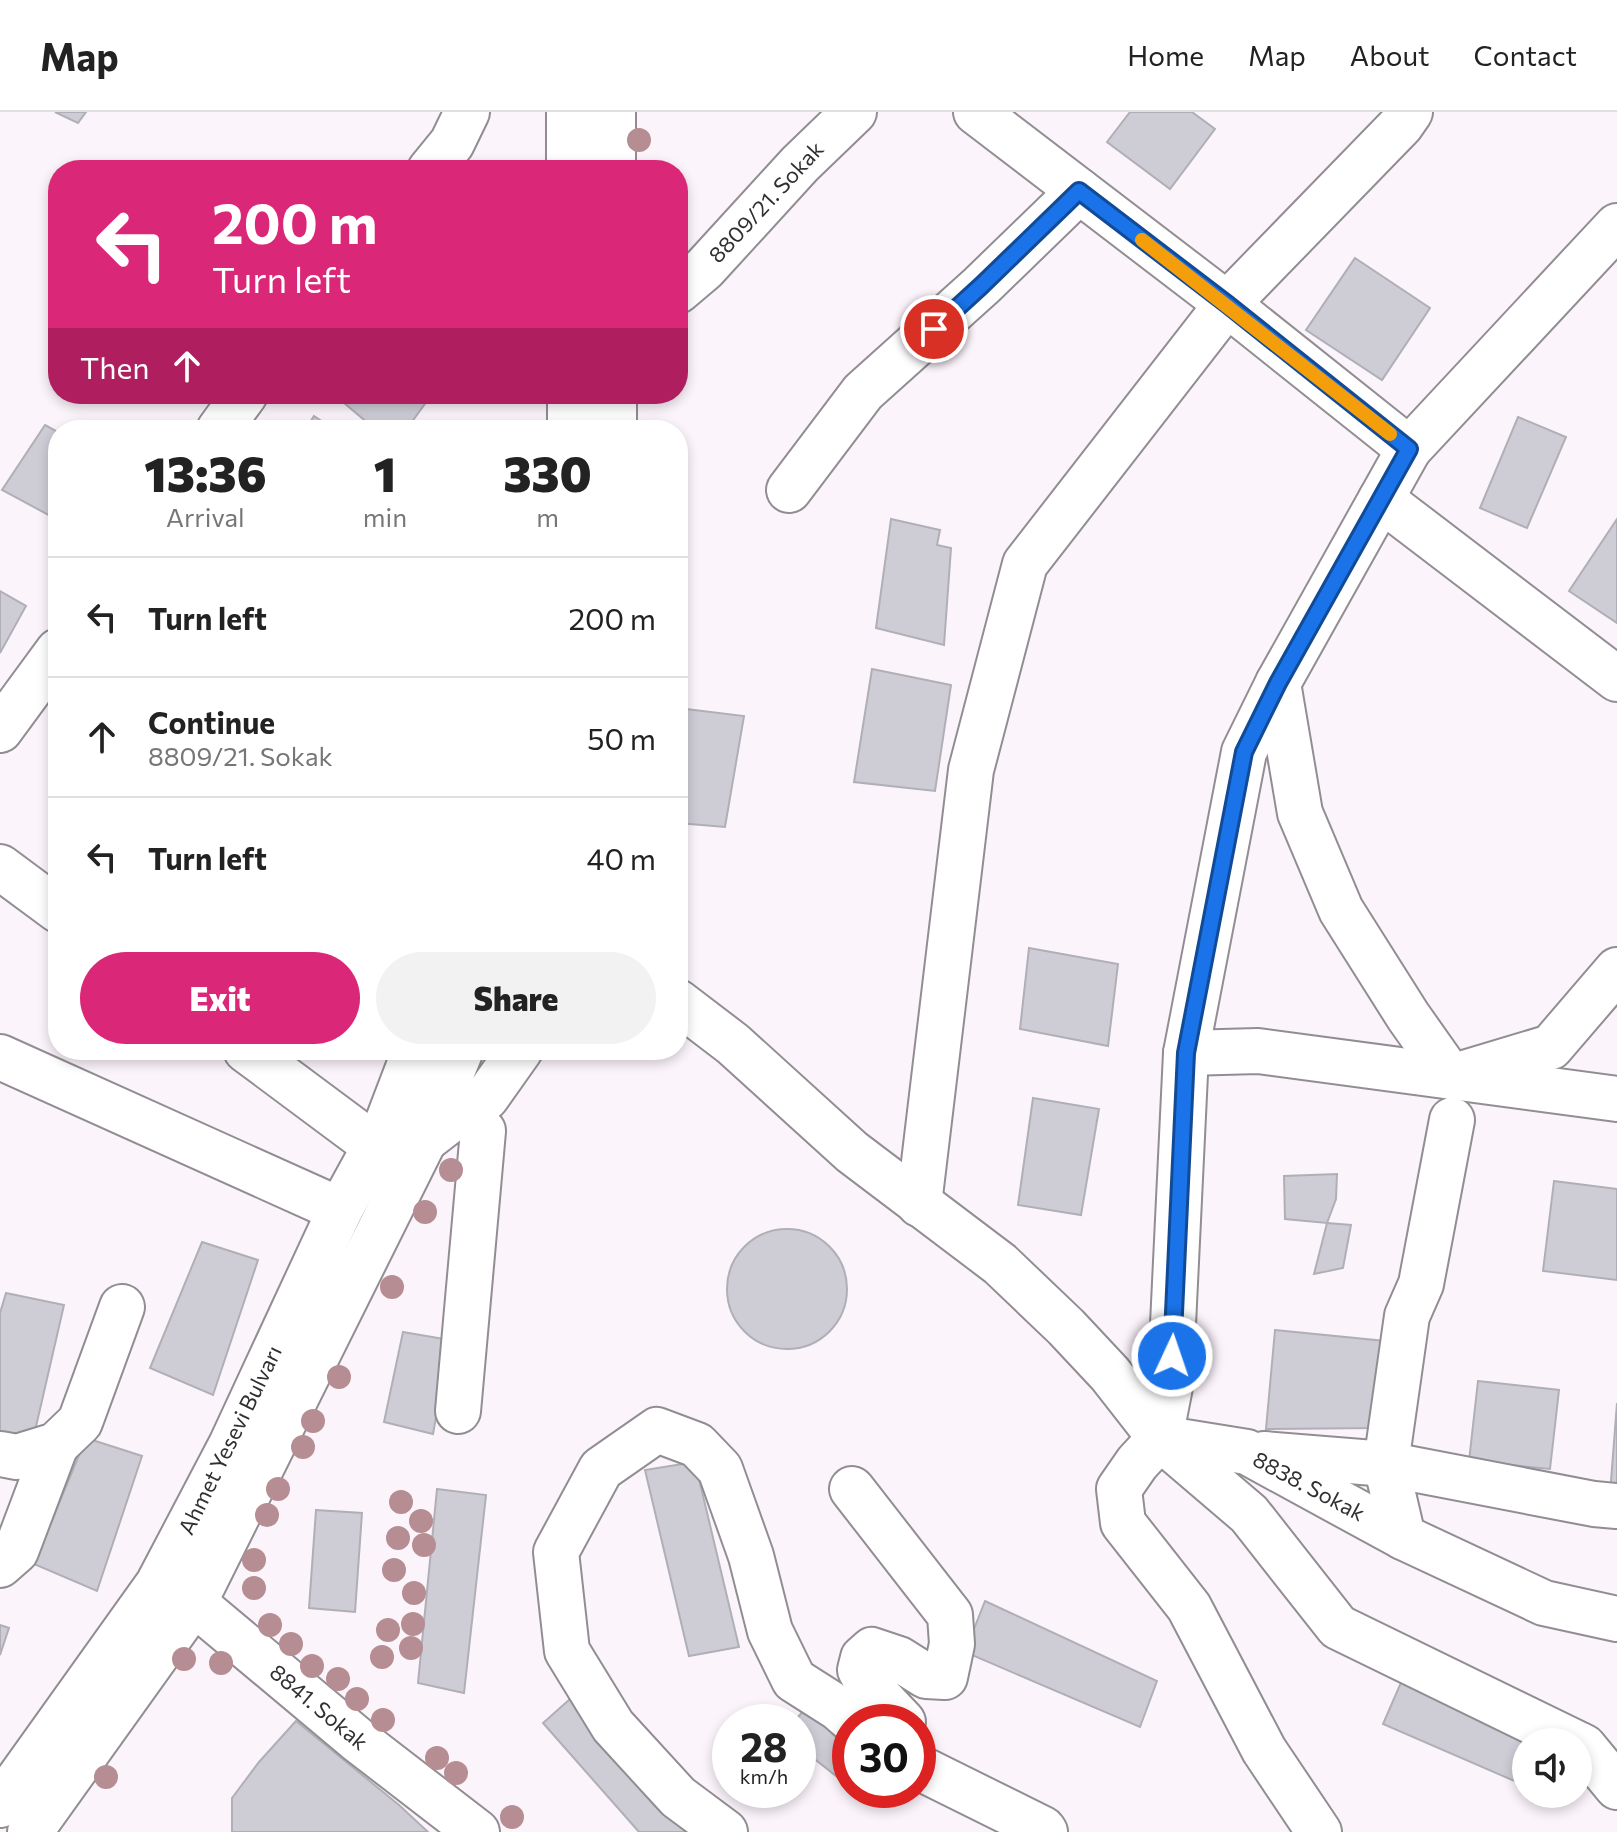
<!DOCTYPE html>
<html lang="en">
<head>
<meta charset="utf-8">
<style>
	body { margin:0; font-family:Commissioner,sans-serif; background:#f2f2f2; color:#222; height:100vh; display:flex; flex-direction:column; font-size:30px; white-space:nowrap }
	* { box-sizing:border-box; margin:0 }
	p { font-size:26px; color:#767676 }
	.icon { flex:none; width:44px; height:44px; fill:none; stroke:currentColor; stroke-width:2; stroke-linecap:round; stroke-linejoin:round }
	.map { position:relative; flex:1; overflow:hidden }
	.sheet { position:absolute; left:48px; top:308px; width:640px; height:640px; display:flex; flex-direction:column; background:#fff; border-radius:32px; box-shadow:0 4px 12px #0003 }
	.sheet>* { flex:none }
	.top-card { position:absolute; left:48px; top:48px; width:640px; height:244px; border-radius:32px; box-shadow:0 4px 12px #0003; background:#db2777; color:#fff; overflow:hidden }
	.tools { position:absolute; left:1512px; top:1616px; display:grid; gap:16px }
	.tools a { display:grid; place-items:center; width:80px; height:80px; border-radius:50%; background:#fff; box-shadow:0 4px 12px #0003; font-size:40px }
	.speed { position:absolute; left:712px; top:1592px; display:flex; gap:16px; font-size:40px; font-weight:700; text-align:center }
	.speed>* { display:grid; place-content:center; width:104px; height:104px; border-radius:50%; background:#fff; box-shadow:0 4px 12px #0003; line-height:1 }
	.speed small { font-size:20px; font-weight:400 }
	.speed .limit { border:12px solid #d22; background:#fff; color:#111 }
	.pin { position:absolute; display:grid; place-items:center; width:68px; height:68px; color:#fff; margin:-34px; border:4px solid #fff; border-radius:50%; box-shadow:0 2px 8px #0007 }
	.me { position:absolute; width:88px; margin:-44px; rotate:3deg; stroke-linejoin:round; filter:drop-shadow(0 0 6px #0008) }
	.turn { display:flex; align-items:center; gap:28px; height:168px; padding:0 32px; font-size:36px }
	.turn .icon { width:104px; height:104px; stroke-width:2.5 }
	.turn b { display:block; font-size:56px; line-height:68px }
	.then { display:flex; align-items:center; height:76px; padding:0 32px; background:#0003; gap:16px; font-size:30px }
	.eta { display:flex; justify-content:space-evenly; align-items:center; height:136px; text-align:center }
	.eta b { font-size:48px; font-weight:800; line-height:56px }
	.button { display:flex; gap:16px; margin-top:auto; padding:16px 32px }
	.button a { flex:1; height:92px; border-radius:48px; background:#db2777; color:#fff; font-size:32px; font-weight:800; line-height:92px; text-align:center }
	.button a+a { background:#f2f2f2; color:#222 }
	ul { padding:0; list-style:none }
	li { display:flex; align-items:center; gap:24px; height:120px; padding:0 32px; border-top:2px solid #e0e0e0 }
	li div { flex:1 }
	li b { display:block; font-size:30px }
	li em { font-style:normal }
	header { display:flex; align-items:center; gap:48px; box-sizing:border-box; height:112px; padding:0 40px; background:#fff; border-bottom:2px solid #e0e0e0 }
	header strong { font-size:38px }
	nav { display:flex; gap:44px; margin-inline-start:auto; font-size:28px }
	.map>svg:first-child { display:block }
	.building { fill:#cecdd6; stroke:#b0afb7; stroke-width:2 }
	.lines { fill:none; stroke-linecap:round; stroke-linejoin:round }
	.minor-casing { stroke:#928d93; stroke-width:48 }
	.minor { stroke:#fff; stroke-width:44 }
	.tree { fill:#b68d92 }
	.route-casing { stroke:#114b97; stroke-width:20 }
	.route { stroke:#1a73e8; stroke-width:14 }
	.slow { stroke:#f59e0b; stroke-width:14 }
	.labels { text-anchor:middle; stroke-width:6; stroke-linejoin:round; paint-order:stroke }
	.street-label { font-size:22px; fill:#312f32; stroke:#fff }
</style>
</head>
<body>
<header>
<strong>Map</strong>
<nav><a>Home</a><a>Map</a><a>About</a><a>Contact</a></nav>
</header>
<div class="map">
<svg width="1617" height="1720" viewBox="0 0 1617 1720">
	<rect width="100%" height="100%" fill="#fbf4fb"/>
	<g class="building">
		<path d="M55,0H86L78,11Z"/>
		<path d="M1130,0H1192L1215,17L1170,77L1107,30Z"/>
		<path d="M1355,146L1430,196L1382,268L1306,218Z"/>
		<path d="M349,282H432L406,318H376L343,290Z"/>
		<path d="M314,304L335,318H305Z"/>
		<path d="M1518,305L1566,325L1527,416L1480,396Z"/>
		<path d="M45,313L58,320V408L2,378Z"/>
		<path d="M891,407L940,418L937,433L951,436L944,533L876,516Z"/>
		<path d="M1617,407V511L1569,479Z"/>
		<path d="M0,479L26,494L0,541Z"/>
		<path d="M872,557L951,573L935,679L854,670Z"/>
		<path d="M678,596L744,604L725,715L678,711Z"/>
		<path d="M1029,836L1118,852L1108,934L1020,917Z"/>
		<path d="M1033,986L1099,997L1081,1103L1018,1093Z"/>
		<path d="M1337,1062L1336,1087L1327,1111L1285,1107L1284,1064Z"/>
		<path d="M1554,1069L1617,1077V1168L1543,1159Z"/>
		<path d="M1327,1111L1351,1113L1343,1156L1314,1162Z"/>
		<circle cx="787" cy="1177" r="60"/>
		<path d="M202,1130L258,1148L213,1283L150,1256Z"/>
		<path d="M6,1181L64,1193L32,1332L0,1322V1201Z"/>
		<path d="M1275,1218L1385,1229L1377,1316L1266,1317Z"/>
		<path d="M403,1220L450,1228L433,1322L384,1310Z"/>
		<path d="M1478,1269L1559,1278L1550,1357L1469,1349Z"/>
		<path d="M1617,1291V1383L1610,1382Z"/>
		<path d="M86,1326L142,1344L97,1479L34,1452Z"/>
		<path d="M695,1350L739,1535L689,1544L645,1358Z"/>
		<path d="M437,1377L486,1383L464,1581L418,1571Z"/>
		<path d="M316,1398L362,1401L355,1500L309,1496Z"/>
		<path d="M985,1489L1157,1569L1140,1615L965,1540Z"/>
		<path d="M0,1513L9,1516L0,1543Z"/>
		<path d="M1403,1566L1526,1630V1674L1383,1612Z"/>
		<path d="M578,1580L708,1720H639L543,1611Z"/>
		<path d="M812,1588L850,1619V1675L798,1634V1610H794Z"/>
		<path d="M296,1609L399,1693L428,1720H232V1686L259,1650Z"/>
	</g>
	<g class="lines">
		<defs>
			<g id="minor">
				<path d="M569,0V58"/>
				<path d="M976,0L1227,192L1409,337L1617,114"/>
				<path d="M430,58L452,31L467,0"/>
				<path d="M613,58V0"/>
				<path d="M678,179L704,157L800,52L854,0"/>
				<path d="M570,282V318"/>
				<path d="M219,318L245,282"/>
				<path d="M614,318V282"/>
				<path d="M789,378L863,280L981,174L1079,79"/>
				<path d="M1381,387L1617,567"/>
				<path d="M1278,571L1300,701L1341,798L1408,904L1451,965L1551,935L1617,858"/>
				<path d="M0,618L58,539"/>
				<path d="M0,755L58,798"/>
				<path d="M678,890L733,932L852,1040L1000,1152L1066,1215L1110,1262L1160,1326L1249,1402L1338,1515L1574,1630"/>
				<path d="M246,938L375,1034"/>
				<path d="M1186,941L1258,939L1617,987"/>
				<path d="M0,945L340,1098"/>
				<path d="M462,999L486,986L520,938"/>
				<path d="M422,1030L462,999L483,1019L458,1299"/>
				<path d="M919,1092L971,658L1025,452L1227,192L1401,13L1410,0"/>
				<path d="M1160,1326L1170,1275L1186,941L1244,640L1278,571L1409,337"/>
				<path d="M0,1342L17,1345L56,1333L80,1310L122,1195"/>
				<path d="M1264,1342L1386,1352L1594,1392L1617,1394"/>
				<path d="M852,1377L950,1503L952,1532L945,1565L926,1564L899,1547L872,1538L863,1546L860,1558L870,1575L903,1610"/>
				<path d="M1403,1425L1386,1352L1407,1204L1421,1172L1452,1008"/>
				<path d="M0,1453L16,1439L56,1333"/>
				<path d="M168,1477L194,1491L359,1629L477,1720"/>
				<path d="M1578,1632L1584,1635L1617,1675"/>
				<path d="M918,1655L1043,1717L1045,1720"/>
				<path d="M0,1693L158,1472L231,1333L340,1098L386,1014L415,938"/>
				<path d="M30,1720L194,1491L423,1031L461,938"/>
				<path d="M725,1720L678,1685L613,1614L567,1539L556,1440L601,1357L657,1318L697,1333L720,1357L751,1444L770,1519L794,1568L838,1596L854,1610"/>
				<path d="M1319,1720L1264,1638L1189,1495L1123,1411L1119,1377L1137,1351L1160,1326L1247,1340L1403,1425L1544,1491L1617,1507"/>
			</g>
		</defs>
		<use href="#minor" class="minor-casing"/>
		<use href="#minor" class="minor"/>
	</g>
	<g class="tree">
		<circle cx="639" cy="28" r="12"/>
		<circle cx="451" cy="1058" r="12"/>
		<circle cx="425" cy="1100" r="12"/>
		<circle cx="392" cy="1175" r="12"/>
		<circle cx="339" cy="1265" r="12"/>
		<circle cx="313" cy="1309" r="12"/>
		<circle cx="303" cy="1335" r="12"/>
		<circle cx="278" cy="1377" r="12"/>
		<circle cx="401" cy="1390" r="12"/>
		<circle cx="267" cy="1403" r="12"/>
		<circle cx="421" cy="1409" r="12"/>
		<circle cx="398" cy="1426" r="12"/>
		<circle cx="424" cy="1433" r="12"/>
		<circle cx="254" cy="1448" r="12"/>
		<circle cx="394" cy="1458" r="12"/>
		<circle cx="254" cy="1476" r="12"/>
		<circle cx="414" cy="1481" r="12"/>
		<circle cx="413" cy="1512" r="12"/>
		<circle cx="270" cy="1513" r="12"/>
		<circle cx="388" cy="1518" r="12"/>
		<circle cx="291" cy="1532" r="12"/>
		<circle cx="411" cy="1536" r="12"/>
		<circle cx="382" cy="1545" r="12"/>
		<circle cx="184" cy="1547" r="12"/>
		<circle cx="221" cy="1551" r="12"/>
		<circle cx="312" cy="1554" r="12"/>
		<circle cx="338" cy="1567" r="12"/>
		<circle cx="357" cy="1587" r="12"/>
		<circle cx="383" cy="1608" r="12"/>
		<circle cx="437" cy="1646" r="12"/>
		<circle cx="456" cy="1661" r="12"/>
		<circle cx="106" cy="1665" r="12"/>
		<circle cx="512" cy="1705" r="12"/>
	</g>
	<g class="lines">
		<defs>
			<path id="route" d="M934,217L981,174L1079,79L1227,192L1409,337L1278,571L1244,640L1186,941L1172,1244"/>
		</defs>
		<use href="#route" class="route-casing"/>
		<use href="#route" class="route"/>
		<path class="slow" d="M1142,128L1390,322"/>
	</g>
	<g class="labels">
		<g class="street-label">
			<text transform="translate(766 90) rotate(-47)" y="8">8809/21. Sokak</text>
			<text transform="translate(230 1328) rotate(-64)" y="8">Ahmet Yesevi Bulvarı</text>
			<text transform="translate(1309 1374) rotate(28)" y="8">8838. Sokak</text>
			<text transform="translate(319 1595) rotate(40)" y="8">8841. Sokak</text>
		</g>
	</g>
</svg>
<div class="tools">
<a><svg class="icon" aria-label="sound" viewBox="0 0 24 24"><path d="M4 9h4l5-4v14l-5-4H4zM17 9q2 3 0 6"/></svg></a>
</div>
<div class="speed"><div>28<small>km/h</small></div><div class="limit">30</div></div>
<div class="pin" style="left:934px;top:217px;background:#d93025"><svg class="icon" aria-label="arrive" viewBox="0 0 24 24"><path d="M6 21V4h12l-3 4 3 4H6"/></svg></div>
<svg class="me" style="left:1172px;top:1244px" viewBox="-20 -20 40 40"><circle r="17" fill="#1a73e8" stroke="#fff" stroke-width="3"/><path d="M0-11L8 9 0 5-8 9z" fill="#fff"/></svg>
<div class="top-card">
<div class="turn"><svg class="icon" aria-label="left" viewBox="0 0 24 24"><path d="M17 20v-9H6M10 6l-5 5 5 5"/></svg><div><b>200 m</b>Turn left</div></div>
<div class="then">Then<svg class="icon" aria-label="ahead" viewBox="0 0 24 24"><path d="M12 20V5M6 11l6-6 6 6"/></svg></div>
</div>
<section class="sheet">
<div class="eta">
<div><b>13:36</b><p>Arrival</p></div>
<div><b>1</b><p>min</p></div>
<div><b>330</b><p>m</p></div>
</div>
<ul>
<li><svg class="icon" aria-label="left" viewBox="0 0 24 24"><path d="M17 20v-9H6M10 6l-5 5 5 5"/></svg><div><b>Turn left</b></div><em>200 m</em></li>
<li><svg class="icon" aria-label="ahead" viewBox="0 0 24 24"><path d="M12 20V5M6 11l6-6 6 6"/></svg><div><b>Continue</b><p>8809/21. Sokak</p></div><em>50 m</em></li>
<li><svg class="icon" aria-label="left" viewBox="0 0 24 24"><path d="M17 20v-9H6M10 6l-5 5 5 5"/></svg><div><b>Turn left</b></div><em>40 m</em></li>
</ul>
<div class="button"><a>Exit</a><a>Share</a></div>
</section>
</div>
</body>
</html>
